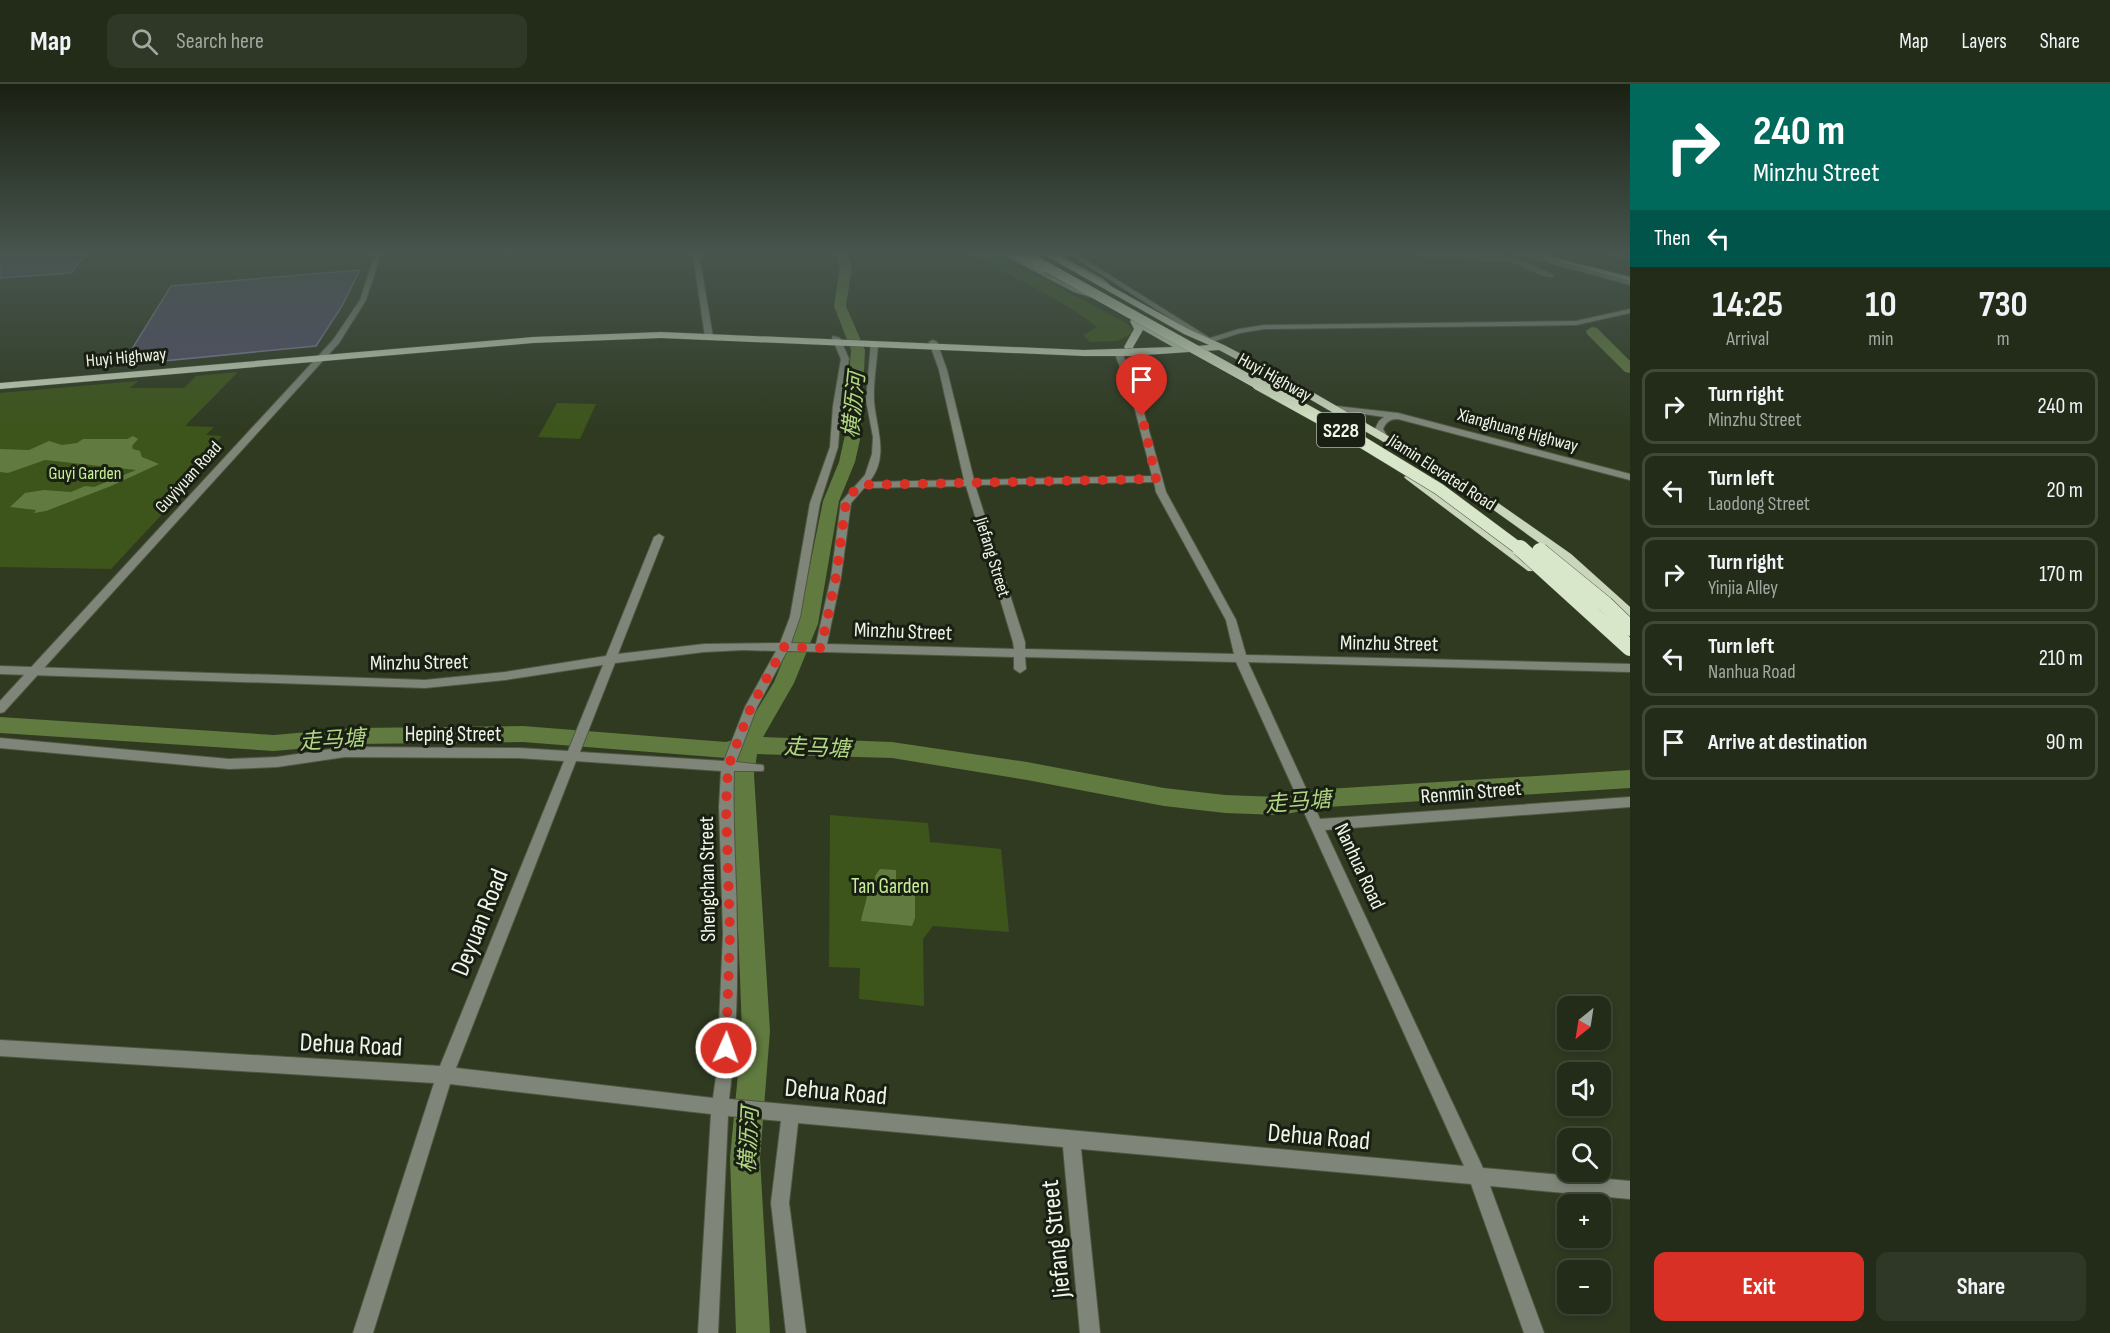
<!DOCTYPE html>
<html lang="en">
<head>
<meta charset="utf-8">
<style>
	body { margin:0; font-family:"Sofia Sans Condensed","Noto Sans SC",sans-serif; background:#2f3826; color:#f1f3f6; height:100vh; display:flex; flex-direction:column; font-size:22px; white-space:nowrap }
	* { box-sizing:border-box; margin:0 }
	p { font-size:20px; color:#a3a7a2 }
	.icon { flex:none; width:33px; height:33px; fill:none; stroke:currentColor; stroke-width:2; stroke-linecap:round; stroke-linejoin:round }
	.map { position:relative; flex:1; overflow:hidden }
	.panel { display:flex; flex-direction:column; background:#232c19; width:480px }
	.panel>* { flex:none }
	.banner { background:#00695c; color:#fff; overflow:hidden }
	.needle { width:39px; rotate:210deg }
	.buttons { position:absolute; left:1557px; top:912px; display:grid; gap:12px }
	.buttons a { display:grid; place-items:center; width:54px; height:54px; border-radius:12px; background:#232c19; box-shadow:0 3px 9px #0003,0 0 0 2px #404838; font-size:30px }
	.pin { position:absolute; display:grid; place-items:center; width:51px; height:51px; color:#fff; margin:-62px -26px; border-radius:50% 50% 50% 0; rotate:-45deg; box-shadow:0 0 6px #0007 }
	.pin .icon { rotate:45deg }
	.me { position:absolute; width:66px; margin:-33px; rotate:2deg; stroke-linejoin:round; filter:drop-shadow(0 0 4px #0008) }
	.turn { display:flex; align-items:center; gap:21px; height:126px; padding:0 24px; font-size:27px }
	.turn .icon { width:78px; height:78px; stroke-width:2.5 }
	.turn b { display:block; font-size:42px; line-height:51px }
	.then { display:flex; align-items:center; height:57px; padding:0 24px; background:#0003; gap:12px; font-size:22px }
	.eta { display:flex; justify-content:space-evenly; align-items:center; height:102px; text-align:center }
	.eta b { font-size:36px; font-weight:700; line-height:42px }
	.cta { display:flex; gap:12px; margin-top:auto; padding:12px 24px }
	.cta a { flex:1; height:69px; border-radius:12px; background:#d93025; color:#fff; font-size:24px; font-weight:700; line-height:69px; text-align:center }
	.cta a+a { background:#2f3826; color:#f1f3f6 }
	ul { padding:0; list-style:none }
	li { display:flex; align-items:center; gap:18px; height:75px; margin:0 12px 9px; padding:0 12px; border:3px solid #404838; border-radius:12px }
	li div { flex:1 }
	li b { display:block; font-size:22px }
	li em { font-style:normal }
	header { display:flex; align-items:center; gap:36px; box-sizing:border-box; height:84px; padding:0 30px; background:#232c19; border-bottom:2px solid #404838 }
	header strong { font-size:28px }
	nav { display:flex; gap:33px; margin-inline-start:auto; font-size:21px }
	.search { width:420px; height:54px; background:#2f3826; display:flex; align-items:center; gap:15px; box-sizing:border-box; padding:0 21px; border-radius:12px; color:#a3a7a2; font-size:22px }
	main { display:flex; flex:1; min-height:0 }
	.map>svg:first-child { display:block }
	.green { fill:#3d551b }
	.water { fill:#607a3f }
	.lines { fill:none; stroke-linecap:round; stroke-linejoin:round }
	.river { fill:#607a3f; fill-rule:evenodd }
	.building { fill:#514e69; stroke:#7e7b98; stroke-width:1.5 }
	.minor-casing { stroke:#4e5841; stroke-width:2 }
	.tertiary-casing { stroke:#4e5841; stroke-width:2 }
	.secondary-casing { stroke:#4e5841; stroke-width:2 }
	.primary-casing { stroke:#4e5841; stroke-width:1 }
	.minor { fill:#7f8679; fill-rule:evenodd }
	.tertiary { fill:#7f8679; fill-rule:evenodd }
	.secondary { fill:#a9b39f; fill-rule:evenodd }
	.primary { fill:#c9d6bc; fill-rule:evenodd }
	.rail { stroke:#a5ad9b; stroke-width:2; stroke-dasharray:1.5 4; stroke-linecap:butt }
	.trunk-bridge-far2-casing { stroke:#4e5841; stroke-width:10; stroke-linecap:butt }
	.trunk-bridge-far1-casing { stroke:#4e5841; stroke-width:13; stroke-linecap:butt }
	.trunk-bridge-casing { stroke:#4e5841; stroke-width:17; stroke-linecap:butt }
	.trunk-bridge-far2 { stroke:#d8e6c9; stroke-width:10 }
	.trunk-bridge-far1 { stroke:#d8e6c9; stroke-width:12 }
	.trunk-bridge { stroke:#d8e6c9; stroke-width:16 }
	.route { stroke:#d93025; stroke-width:10; stroke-dasharray:0 18 }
	.labels { text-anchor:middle; stroke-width:6; stroke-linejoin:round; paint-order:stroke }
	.far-street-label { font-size:18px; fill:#eff6e7; stroke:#1a1f14 }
	.far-park-label { font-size:18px; fill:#c8ef98; stroke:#1a1f14 }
	.shield { fill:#1a1f14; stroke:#afb6a8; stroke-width:1.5 }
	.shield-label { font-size:20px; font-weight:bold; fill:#eff6e7 }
	.street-label { font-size:21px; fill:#eff6e7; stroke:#1a1f14 }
	.park-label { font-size:21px; fill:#c8ef98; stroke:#1a1f14 }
	.water-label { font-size:22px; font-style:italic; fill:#b1d782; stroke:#1a1f14 }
	.near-street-label { font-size:26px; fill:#eff6e7; stroke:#1a1f14 }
</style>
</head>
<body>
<header>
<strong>Map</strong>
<div class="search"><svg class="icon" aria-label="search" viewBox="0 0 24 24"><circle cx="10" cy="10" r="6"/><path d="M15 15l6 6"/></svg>Search here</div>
<nav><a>Map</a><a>Layers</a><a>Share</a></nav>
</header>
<main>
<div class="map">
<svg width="1630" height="1249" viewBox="0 0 1630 1249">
	<rect width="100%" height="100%" fill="#2f3a21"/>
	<g class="green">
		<path d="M971,170H997L1126,239L1132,245L1131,250L1117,257L1090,258L1083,251L1097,243C1059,213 1013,194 971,170Z"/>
		<path d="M238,288L185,342L214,343L206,351L222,352L197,379L209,380L111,485L0,483V309L138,297L130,304H184L196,292Z"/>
		<path d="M557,319L596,320L580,355L538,353Z"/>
		<path d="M830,731L928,739L930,758L1001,765L1009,848L933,842L923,855L924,922L859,915L860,884L829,883Z"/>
	</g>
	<g class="water">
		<path d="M133,352L138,355L132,362L133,365L140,367L142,373L159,380L111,402L46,427L34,429L36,426L10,423L25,409L44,406L71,408L85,402L94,403L136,386L45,376L8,389L0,388V365L29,366L49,357L62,361L77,359L83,355H127Z"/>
		<path d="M880,785L896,786V797L904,809L915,811V834L912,842L861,837C863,825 867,818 868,804L876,802L875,792Z"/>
	</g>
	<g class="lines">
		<g class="river">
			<path d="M835,170H847L852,182L846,222L865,266L861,351L855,378L839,417L818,540L794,599L763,653L892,658L1027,678L1164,704L1225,711L1279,713L1327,705L1630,686V704L1327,723L1279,731L1225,729L1164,722L1027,696L892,674L757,670L754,691L770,947L760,1074L770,1249H736L730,1074L742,947L732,691L734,672L726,674L523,658L354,660L274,667L0,649V633L274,651L354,644L523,642L726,658L740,654L774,598L798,540L823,417L839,378L845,351L851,266L834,222L840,182Z"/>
			<path d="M1419,170L1512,172L1555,191L1553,193H1545L1510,178L1425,173Z"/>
			<path d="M1592,243L1597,244L1630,277V289L1625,288L1587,250L1586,247Z"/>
		</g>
	</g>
	<g class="building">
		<path d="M0,170H86L71,189L0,194Z"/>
		<path d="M360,186L342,222L316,262L122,281L171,202Z"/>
	</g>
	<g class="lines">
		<defs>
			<g id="minor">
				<path d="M1069,170H1076L1210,254L1239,245L1264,241L1576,237L1630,225V229L1576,241L1264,245L1240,249L1209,259Z"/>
				<path d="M1517,170H1527L1630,197V201Z"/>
				<path d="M833,252L840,254L849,275L841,322L838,363L820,419L800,533L791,559L816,560L831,493L841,418L865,391L872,370L873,353L866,316L871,258L878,260C877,278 873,298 874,317C876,344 890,373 869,398L964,396L939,286L929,258L933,256L937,258L947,286L974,396L1152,392L1133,318L1115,270L1122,268L1141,318L1166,408L1236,536L1246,571L1630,580V588L1248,578L1320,735L1630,713V723L1325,746L1483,1084L1630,1097V1115L1490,1102L1544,1249H1524L1471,1100L1081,1065L1100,1249H1080L1063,1063L798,1039L789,1119L806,1249H786L771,1119L781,1037L728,1032L718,1249H698L711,1030L450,1000L373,1249H353L434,999L0,972V956L440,982L564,677L519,674L345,673L277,683L229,685L0,664V654L229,675L277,673L345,663L519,664L568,667L603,581L505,596L425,604L0,590V582L425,596L505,588L606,572L654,453L659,450L664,453L618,570L704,560L780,559L790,533L810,419L830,363L833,322L841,275L832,254ZM1154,398L1156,408L1226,536L1234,570L1025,565V558L975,401ZM966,402L1013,558L1014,565L827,560L841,493L851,419L864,404ZM744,566L776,567L745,623L724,677L580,668L615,579L704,568ZM787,567L1014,573V585L1020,589L1026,585L1025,573L1236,578L1464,1082L729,1015C736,961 738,904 737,849C737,795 732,741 734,687H763L764,684L763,681L736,678L757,623ZM576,677L721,687L719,723L723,850L717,986L713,1014L456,984Z"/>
			</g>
			<g id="tertiary">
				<path d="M375,170H381L366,216L339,259L4,628L0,629V617L333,256L360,216Z"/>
				<path d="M693,170H699L713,253L709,255L705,253Z"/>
				<path d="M1327,321L1398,329L1630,390V396L1398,335C1390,335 1386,338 1383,345L1388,354L1384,357L1381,356L1375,345L1379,337L1384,333L1330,325H1327Z"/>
			</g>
			<g id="secondary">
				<path d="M1001,170H1009L1078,206L1093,211L1090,213L1074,208Z"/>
				<path d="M1049,170H1057L1103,195L1114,205L1109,206L1099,197Z"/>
				<path d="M1530,170H1540L1630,193V197Z"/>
			</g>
			<g id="primary">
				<path d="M1008,170H1018L1049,187L1042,189Z"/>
				<path d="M1043,170H1053L1190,246L1224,261L1302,302L1471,400L1571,470L1630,523V535L1625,534L1563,476L1463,404L1294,306L1219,266L1130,272H1084L661,254L533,259L0,305V299L533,253L661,248L1084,266L1173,263L1143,246L1132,265H1126L1124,263L1134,245L1130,237L1135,234L1185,263L1209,261L1184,250Z"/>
				<path d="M1410,390L1538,481L1539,484L1538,487H1528L1406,395L1404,393Z"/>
			</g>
		</defs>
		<use href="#minor" class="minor-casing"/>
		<use href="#tertiary" class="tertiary-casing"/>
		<use href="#secondary" class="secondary-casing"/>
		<use href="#primary" class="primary-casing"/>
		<use href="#minor" class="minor"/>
		<use href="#tertiary" class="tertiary"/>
		<use href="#secondary" class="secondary"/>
		<use href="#primary" class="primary"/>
		<path class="rail" d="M1613,170L1630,174"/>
		<defs>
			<path id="trunk-bridge-far2" d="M1023,170L1261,302"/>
			<path id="trunk-bridge-far1" d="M1258,300L1352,352L1439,405L1521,466"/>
			<g id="trunk-bridge">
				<path d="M1520,464L1630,564"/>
				<path d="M1540,467L1605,520L1630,544"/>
			</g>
		</defs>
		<use href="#trunk-bridge-far2" class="trunk-bridge-far2-casing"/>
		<use href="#trunk-bridge-far1" class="trunk-bridge-far1-casing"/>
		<use href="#trunk-bridge" class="trunk-bridge-casing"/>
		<use href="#trunk-bridge-far2" class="trunk-bridge-far2"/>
		<use href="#trunk-bridge-far1" class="trunk-bridge-far1"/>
		<use href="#trunk-bridge" class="trunk-bridge"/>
	</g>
	<linearGradient id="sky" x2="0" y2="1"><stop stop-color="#1a2012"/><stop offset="0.49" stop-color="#47554e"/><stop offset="1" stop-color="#47554e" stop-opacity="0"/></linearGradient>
	<rect width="1630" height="345" fill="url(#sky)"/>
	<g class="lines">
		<path class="route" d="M726,964L730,850L726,723L728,683L751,623L784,563L821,564L836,493L846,418L850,411L861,401L1156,395L1142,332"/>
	</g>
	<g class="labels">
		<g class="far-street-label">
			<text transform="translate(126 273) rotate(-5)" y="6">Huyi Highway</text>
			<text transform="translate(1275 293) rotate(29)" y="6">Huyi Highway</text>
			<text transform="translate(1518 346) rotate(15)" y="6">Xianghuang Highway</text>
			<text transform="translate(1442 388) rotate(33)" y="6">Jiamin Elevated Road</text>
			<text transform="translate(188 393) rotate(-48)" y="6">Guyiyuan Road</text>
			<text transform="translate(993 473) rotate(73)" y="6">Jiefang Street</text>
		</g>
		<g class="far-park-label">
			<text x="85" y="395">Guyi Garden</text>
		</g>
		<rect class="shield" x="1317" y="329" width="48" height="34" rx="4.5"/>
		<g class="shield-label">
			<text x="1341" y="353">S228</text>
		</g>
		<g class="street-label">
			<text transform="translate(903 547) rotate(2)" y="7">Minzhu Street</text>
			<text transform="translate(1389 559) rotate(1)" y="7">Minzhu Street</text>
			<text transform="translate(419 578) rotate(-1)" y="7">Minzhu Street</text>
			<text x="453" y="657">Heping Street</text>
			<text transform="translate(1471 708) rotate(-5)" y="7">Renmin Street</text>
			<text transform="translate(1360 782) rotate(65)" y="7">Nanhua Road</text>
			<text transform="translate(707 795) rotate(-91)" y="7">Shengchan Street</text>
		</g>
		<g class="park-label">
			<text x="890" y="809">Tan Garden</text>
		</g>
		<g class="water-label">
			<text transform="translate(853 321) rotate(-84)" y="8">横沥河</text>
			<text transform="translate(332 655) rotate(-4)" y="8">走马塘</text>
			<text transform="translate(817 663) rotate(2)" y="8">走马塘</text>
			<text transform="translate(1298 717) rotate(-5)" y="8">走马塘</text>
			<text transform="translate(748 1056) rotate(-87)" y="8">横沥河</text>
		</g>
		<g class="near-street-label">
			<text transform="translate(479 838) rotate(-68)" y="9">Deyuan Road</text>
			<text transform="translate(351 960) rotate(3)" y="9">Dehua Road</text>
			<text transform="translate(836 1007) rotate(5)" y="9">Dehua Road</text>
			<text transform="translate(1319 1052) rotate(5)" y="9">Dehua Road</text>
			<text transform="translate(1055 1155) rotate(-96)" y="9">Jiefang Street</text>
		</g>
	</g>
</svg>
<div class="buttons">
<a><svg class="needle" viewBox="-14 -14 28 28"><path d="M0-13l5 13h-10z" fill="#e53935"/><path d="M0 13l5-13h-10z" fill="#a3a7a2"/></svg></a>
<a><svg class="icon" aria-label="sound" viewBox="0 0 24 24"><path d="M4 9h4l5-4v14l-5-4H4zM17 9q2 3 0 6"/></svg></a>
<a><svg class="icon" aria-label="search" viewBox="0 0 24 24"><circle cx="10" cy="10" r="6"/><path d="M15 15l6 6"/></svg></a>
<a>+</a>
<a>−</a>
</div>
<div class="pin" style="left:1142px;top:332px;background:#d93025"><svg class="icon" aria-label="arrive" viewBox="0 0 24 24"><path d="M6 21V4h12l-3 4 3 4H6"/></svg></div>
<svg class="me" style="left:726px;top:964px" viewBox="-20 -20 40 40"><circle r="17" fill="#d93025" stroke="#fff" stroke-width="3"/><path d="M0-11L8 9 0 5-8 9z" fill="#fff"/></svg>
</div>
<section class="panel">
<div class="banner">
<div class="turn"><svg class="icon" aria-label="right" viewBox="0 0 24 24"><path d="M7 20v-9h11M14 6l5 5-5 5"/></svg><div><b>240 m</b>Minzhu Street</div></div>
<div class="then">Then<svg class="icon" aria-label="left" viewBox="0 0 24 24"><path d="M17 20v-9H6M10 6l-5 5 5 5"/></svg></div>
</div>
<div class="eta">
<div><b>14:25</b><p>Arrival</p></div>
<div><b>10</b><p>min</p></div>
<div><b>730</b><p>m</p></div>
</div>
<ul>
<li><svg class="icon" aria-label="right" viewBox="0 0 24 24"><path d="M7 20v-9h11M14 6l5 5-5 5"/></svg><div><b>Turn right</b><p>Minzhu Street</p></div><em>240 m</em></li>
<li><svg class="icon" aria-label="left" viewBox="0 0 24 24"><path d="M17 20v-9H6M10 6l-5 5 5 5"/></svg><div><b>Turn left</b><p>Laodong Street</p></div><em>20 m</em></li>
<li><svg class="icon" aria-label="right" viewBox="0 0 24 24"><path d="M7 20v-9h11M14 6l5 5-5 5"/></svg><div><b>Turn right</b><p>Yinjia Alley</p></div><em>170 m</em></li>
<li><svg class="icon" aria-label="left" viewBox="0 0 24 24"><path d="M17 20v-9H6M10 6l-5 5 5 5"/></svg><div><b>Turn left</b><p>Nanhua Road</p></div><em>210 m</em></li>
<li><svg class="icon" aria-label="arrive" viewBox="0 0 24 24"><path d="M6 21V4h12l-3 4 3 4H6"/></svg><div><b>Arrive at destination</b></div><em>90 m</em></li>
</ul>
<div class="cta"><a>Exit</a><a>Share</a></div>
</section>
</main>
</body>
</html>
